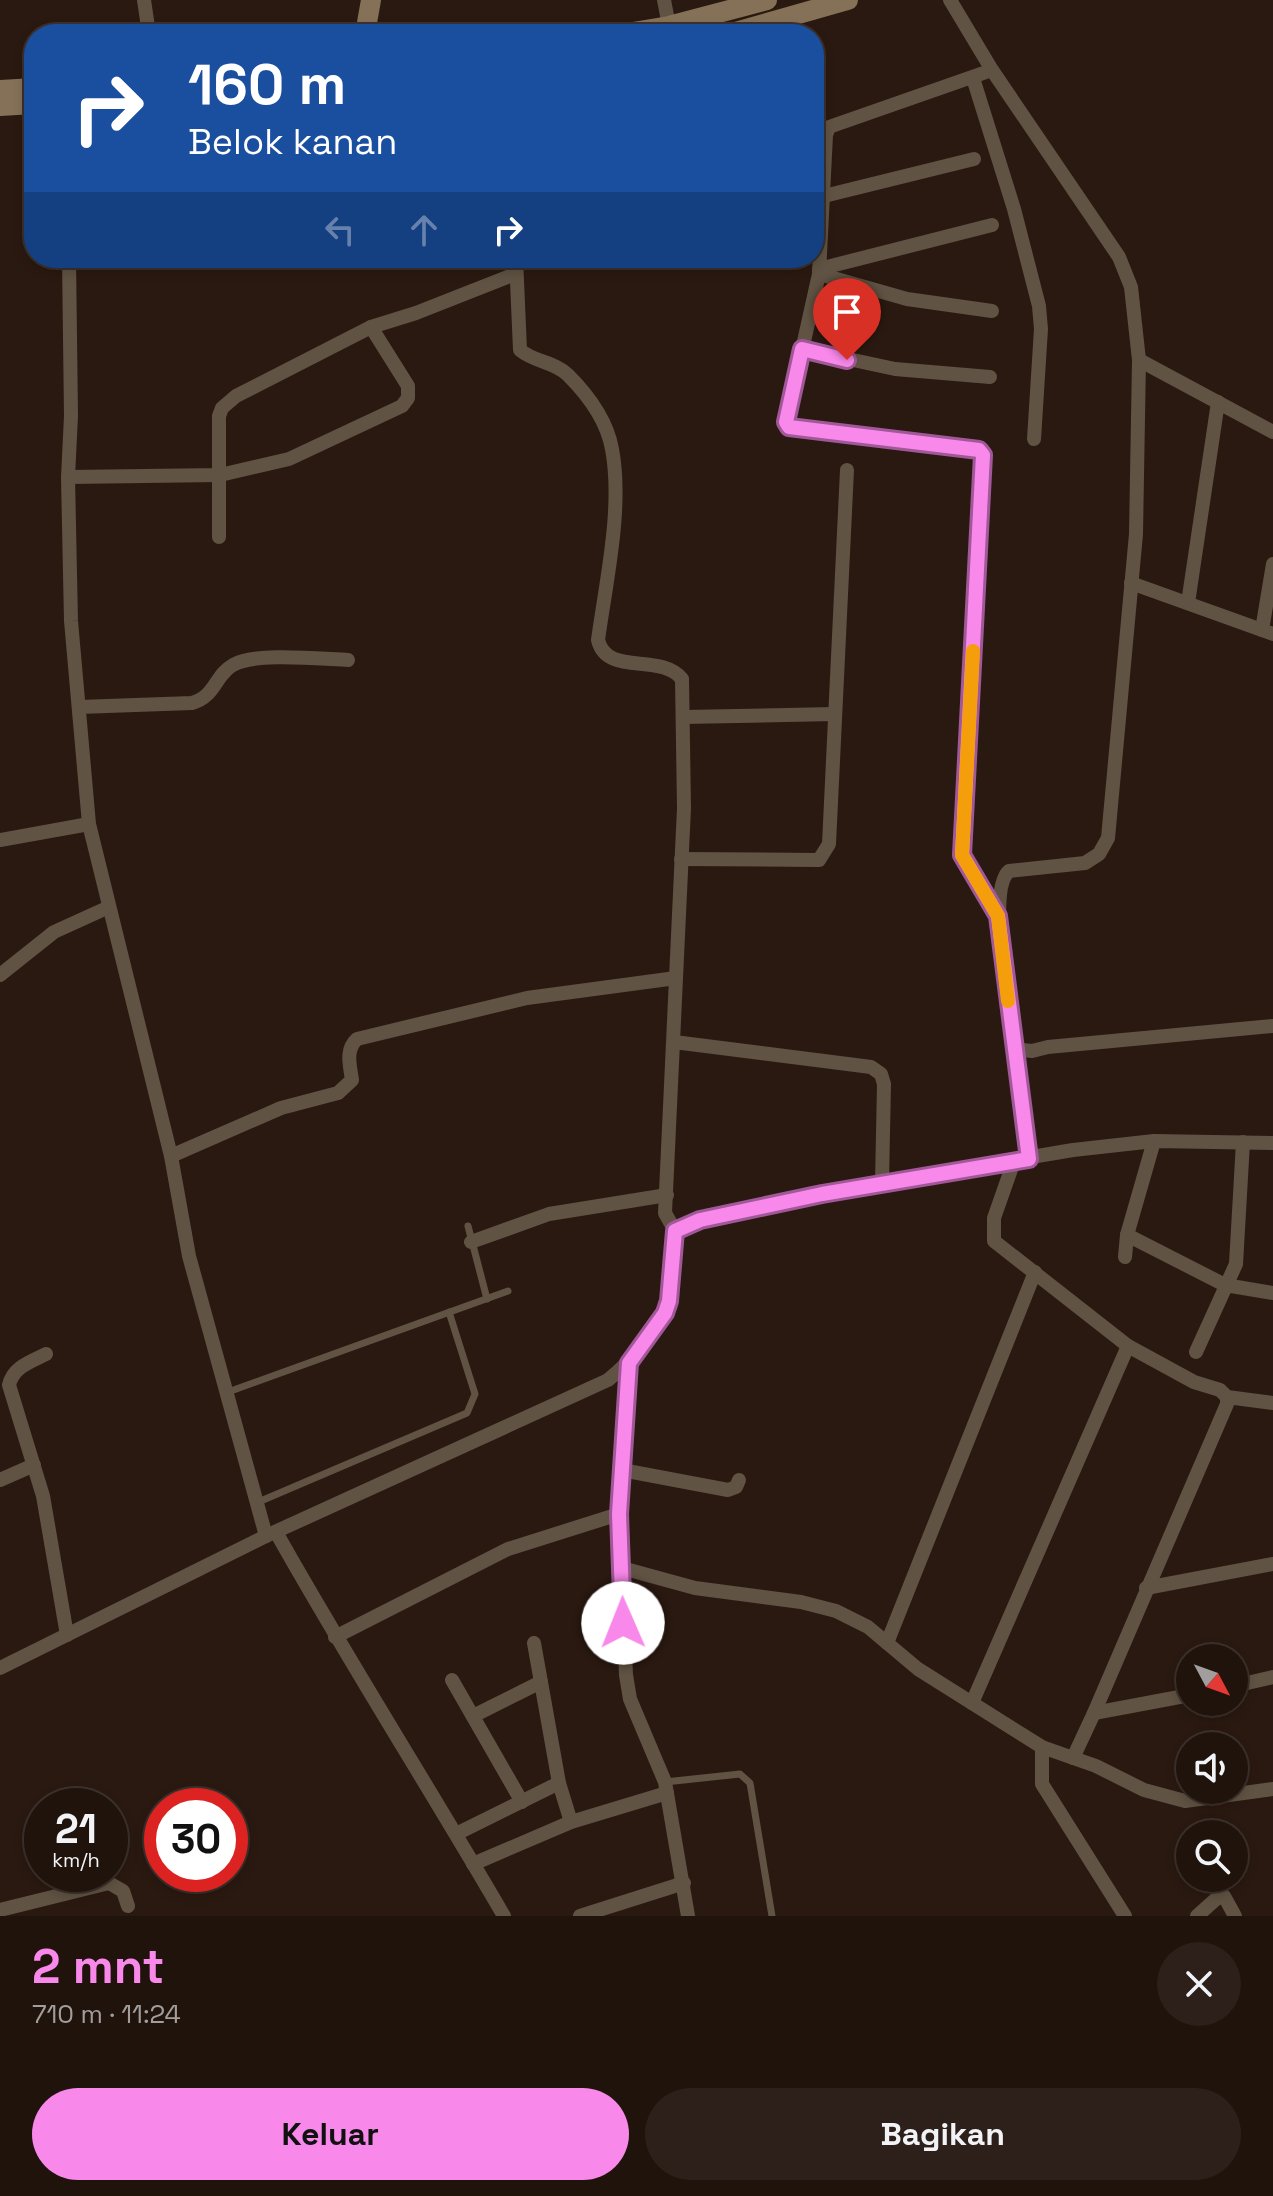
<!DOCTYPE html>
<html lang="id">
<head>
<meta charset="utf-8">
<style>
	body { margin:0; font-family:"Space Grotesk",sans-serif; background:#2d201a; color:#f1f3f6; height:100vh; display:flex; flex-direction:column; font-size:30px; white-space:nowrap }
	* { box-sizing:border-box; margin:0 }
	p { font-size:26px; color:#a29e9d }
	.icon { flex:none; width:44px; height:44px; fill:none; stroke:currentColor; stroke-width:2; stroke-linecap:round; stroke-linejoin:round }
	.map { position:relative; height:1916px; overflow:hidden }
	.side { display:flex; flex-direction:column; background:#20130c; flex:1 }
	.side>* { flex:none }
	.top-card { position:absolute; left:24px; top:24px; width:800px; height:244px; border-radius:32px; box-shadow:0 4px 12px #0003,0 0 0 2px #3d322d; background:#1a4fa0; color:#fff; overflow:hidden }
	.needle { width:52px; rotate:131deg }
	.fabs { position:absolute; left:1176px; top:1644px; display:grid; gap:16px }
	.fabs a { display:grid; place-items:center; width:72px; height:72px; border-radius:50%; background:#20130c; box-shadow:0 4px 12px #0003,0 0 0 2px #3d322d; font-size:40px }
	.speed { position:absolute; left:24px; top:1788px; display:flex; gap:16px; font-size:40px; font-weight:700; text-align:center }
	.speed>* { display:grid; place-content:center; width:104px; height:104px; border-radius:50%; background:#20130c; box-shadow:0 4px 12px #0003,0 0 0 2px #3d322d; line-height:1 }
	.speed small { font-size:20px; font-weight:400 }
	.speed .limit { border:12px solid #d22; background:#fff; color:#111 }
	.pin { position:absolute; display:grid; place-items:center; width:68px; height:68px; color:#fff; margin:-82px -34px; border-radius:50% 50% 50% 0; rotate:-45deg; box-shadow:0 0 8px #0007 }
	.pin .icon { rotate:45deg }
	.me { position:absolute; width:88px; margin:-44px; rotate:359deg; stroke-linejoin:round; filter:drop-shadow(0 0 6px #0008) }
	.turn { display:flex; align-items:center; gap:28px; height:168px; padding:0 32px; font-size:36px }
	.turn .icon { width:104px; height:104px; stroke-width:2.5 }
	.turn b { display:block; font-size:56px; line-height:68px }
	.lanes { display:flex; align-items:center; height:76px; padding:0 32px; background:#0003; justify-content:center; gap:40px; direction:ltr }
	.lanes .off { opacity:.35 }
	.round { display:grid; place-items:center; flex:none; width:84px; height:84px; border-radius:42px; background:#2d201a }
	.overview { display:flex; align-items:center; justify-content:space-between; height:136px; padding:0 32px }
	h1 { font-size:48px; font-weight:700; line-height:60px; color:#f888ea }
	.action { display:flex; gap:16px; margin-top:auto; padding:16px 32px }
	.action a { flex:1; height:92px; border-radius:48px; background:#f888ea; color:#111; font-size:32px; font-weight:700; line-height:92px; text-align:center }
	.action a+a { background:#2d201a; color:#f1f3f6 }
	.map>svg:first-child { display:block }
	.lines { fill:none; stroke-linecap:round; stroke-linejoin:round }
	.lane { stroke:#605343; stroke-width:7 }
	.street { stroke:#605343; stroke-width:14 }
	.secondary { stroke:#857157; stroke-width:20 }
	.route-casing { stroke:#a15898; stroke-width:20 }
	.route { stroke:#f888ea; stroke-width:14 }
	.slow { stroke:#f59e0b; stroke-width:14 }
</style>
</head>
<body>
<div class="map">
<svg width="1273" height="1916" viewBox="0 0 1273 1916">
	<rect width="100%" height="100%" fill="#2a1910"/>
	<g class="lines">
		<g class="lane">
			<path d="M468,1226L487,1299"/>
			<path d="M228,1392L508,1291"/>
			<path d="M256,1503L467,1413L475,1394L449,1312"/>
			<path d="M665,1782L740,1774L750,1783L772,1916"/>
		</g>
		<g class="street">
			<path d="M144,0L149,34"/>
			<path d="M664,0L669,26"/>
			<path d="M950,0L992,70L1119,257L1131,287L1139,360L1136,534L1108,838L1099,854L1085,863L1009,871C986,890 1010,1018 1014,1049"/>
			<path d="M992,70L829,127L826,135L819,274L786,422L791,428L979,450L983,455L962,855L998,916"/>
			<path d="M973,78L1014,209L1039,306L1041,329L1034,439"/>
			<path d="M824,196L974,159"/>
			<path d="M69,258L71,416L68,477L71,621L89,824L171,1156L189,1256L266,1536"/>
			<path d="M516,258L520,350C534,362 555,362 568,375C588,395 607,421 612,449C623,508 606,581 598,640C607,677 660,652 682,679L684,808L665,1213L675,1231"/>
			<path d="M819,269L992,225"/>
			<path d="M819,274L907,299L992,311"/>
			<path d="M802,349L895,369L990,377"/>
			<path d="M1139,360L1273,432"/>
			<path d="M68,477L220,475L289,459L402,406L408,398V386L371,327L416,313L515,274"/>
			<path d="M219,537V416L222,408L236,396L371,327"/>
			<path d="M1131,583L1273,634"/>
			<path d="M1188,603L1218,402"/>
			<path d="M1262,630L1273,564"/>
			<path d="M79,707L192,703C216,696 215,675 233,665C254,652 321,659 348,660"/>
			<path d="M683,717L835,714"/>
			<path d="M0,840L89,824"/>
			<path d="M681,859L819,860L829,844L847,470"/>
			<path d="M0,975L54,932L109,907"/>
			<path d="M674,1042L871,1067L881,1074L884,1084L882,1182"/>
			<path d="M171,1156L281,1108L338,1093L352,1080C350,1065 345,1050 357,1039L527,998L676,978"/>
			<path d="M1029,1159L1014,1049L1032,1051L1048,1047L1273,1026"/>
			<path d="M1014,1161L994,1218V1241L1128,1346L1194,1382L1220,1390L1227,1397V1404L1094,1713L1073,1758"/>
			<path d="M1127,1235L1154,1141"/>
			<path d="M471,1242L549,1214L667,1195"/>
			<path d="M1125,1257L1127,1235L1225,1285L1273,1293"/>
			<path d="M1196,1352L1236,1264L1243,1142"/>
			<path d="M46,1354C30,1362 13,1367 9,1385L43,1496L67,1635"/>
			<path d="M629,1363L619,1514L626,1675L630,1699L665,1782L688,1916"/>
			<path d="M1227,1397L1273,1403"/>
			<path d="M622,1470L728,1490L736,1487L739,1480"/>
			<path d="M0,1480L34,1465"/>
			<path d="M276,1532C349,1662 429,1787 504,1916"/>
			<path d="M622,1568L695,1588L801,1602L836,1611L868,1627L918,1669L1042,1747L1096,1766L1144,1790L1185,1801L1273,1789"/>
			<path d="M1146,1588L1273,1564"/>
			<path d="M335,1637L508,1549L619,1514"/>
			<path d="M534,1643L559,1783L571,1822"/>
			<path d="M887,1643L1035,1272"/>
			<path d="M0,1668L266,1536L608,1380C628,1364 664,1325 669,1301C673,1278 673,1254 675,1231L700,1220L882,1182L1073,1150L1154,1141L1273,1143"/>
			<path d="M452,1680L522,1802"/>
			<path d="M1234,1686L1273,1677"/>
			<path d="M972,1703L1128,1346"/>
			<path d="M1094,1713L1190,1695"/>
			<path d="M473,1716L541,1682"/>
			<path d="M1042,1747V1784L1125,1916"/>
			<path d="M456,1834L559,1783"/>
			<path d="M473,1864L571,1822L667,1793"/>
			<path d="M0,1910L109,1883L123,1891L128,1906"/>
			<path d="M580,1916L684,1883"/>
			<path d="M1197,1916L1216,1899L1224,1896L1235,1916"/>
		</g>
		<g class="secondary">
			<path d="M365,34L371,0"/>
			<path d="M621,34L669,26L767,0"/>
			<path d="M728,34L848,0"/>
			<path d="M0,90L34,88"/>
			<path d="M0,106L34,104"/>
		</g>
	</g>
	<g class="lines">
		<defs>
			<path id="route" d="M623,1623L619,1514L629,1363L665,1313L669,1301L675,1231L700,1220L822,1194L1029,1159L998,916L962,855L983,455L979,450L789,427L786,422L802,349L847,360"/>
		</defs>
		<use href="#route" class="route-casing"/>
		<use href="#route" class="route"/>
		<path class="slow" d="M973,651L962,855L998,916L1008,1001"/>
	</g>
</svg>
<div class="fabs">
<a><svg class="needle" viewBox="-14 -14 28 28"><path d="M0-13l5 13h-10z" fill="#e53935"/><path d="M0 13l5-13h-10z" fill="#a29e9d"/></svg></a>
<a><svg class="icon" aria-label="sound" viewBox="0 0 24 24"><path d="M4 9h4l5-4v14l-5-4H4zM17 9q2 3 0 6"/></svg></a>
<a><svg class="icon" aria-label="search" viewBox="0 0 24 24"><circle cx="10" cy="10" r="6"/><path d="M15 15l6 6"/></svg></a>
</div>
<div class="speed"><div>21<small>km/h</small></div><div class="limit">30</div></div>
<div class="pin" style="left:847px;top:360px;background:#d93025"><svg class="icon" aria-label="arrive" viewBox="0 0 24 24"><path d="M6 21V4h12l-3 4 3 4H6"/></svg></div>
<svg class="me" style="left:623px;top:1623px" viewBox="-20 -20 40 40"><circle r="19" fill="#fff"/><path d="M0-13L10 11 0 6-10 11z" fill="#f888ea"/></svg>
<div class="top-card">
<div class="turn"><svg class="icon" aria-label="right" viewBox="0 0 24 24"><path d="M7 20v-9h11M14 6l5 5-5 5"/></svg><div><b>160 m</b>Belok kanan</div></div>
<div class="lanes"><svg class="icon off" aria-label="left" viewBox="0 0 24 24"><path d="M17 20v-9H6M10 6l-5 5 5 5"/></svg><svg class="icon off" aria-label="ahead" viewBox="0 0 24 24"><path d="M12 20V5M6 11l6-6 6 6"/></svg><svg class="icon" aria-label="right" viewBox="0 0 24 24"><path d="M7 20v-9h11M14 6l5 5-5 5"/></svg></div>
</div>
</div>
<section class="side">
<div class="overview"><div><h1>2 mnt</h1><p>710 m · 11:24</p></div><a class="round"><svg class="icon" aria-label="close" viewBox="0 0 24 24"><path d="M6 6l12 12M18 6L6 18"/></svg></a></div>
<div class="action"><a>Keluar</a><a>Bagikan</a></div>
</section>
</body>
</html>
